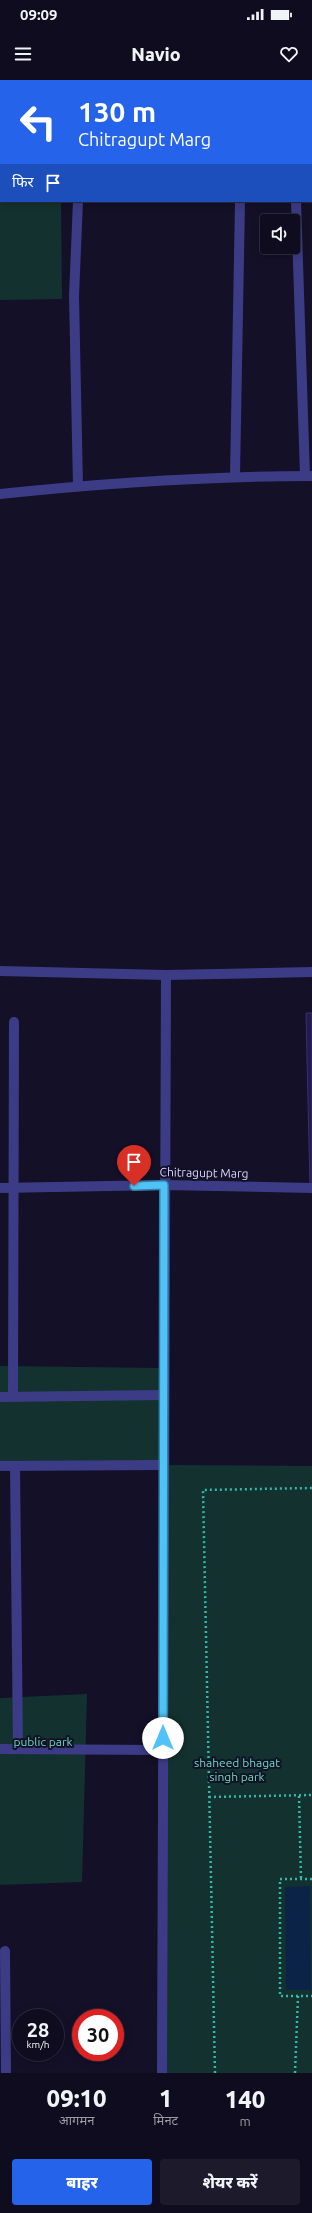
<!DOCTYPE html>
<html lang="hi">
<head>
<meta charset="utf-8">
<style>
	body { margin:0; font-family:Ubuntu,"Noto Sans Devanagari",sans-serif; background:#1c1a2b; color:#f1f3f6; height:100vh; display:flex; flex-direction:column; font-size:15px; white-space:nowrap }
	* { box-sizing:border-box; margin:0 }
	p { font-size:13px; color:#9b9ba4 }
	.icon { flex:none; width:22px; height:22px; fill:none; stroke:currentColor; stroke-width:2; stroke-linecap:round; stroke-linejoin:round }
	.map { position:relative; height:1993px; overflow:hidden }
	.details { display:flex; flex-direction:column; background:#0e0c1e; flex:1 }
	.details>* { flex:none }
	.top-card { position:absolute; left:0px; top:0px; width:312px; height:122px; box-shadow:0 2px 10px #0003,0 0 0 1px #2e2c3c; background:#2563eb; color:#fff; overflow:hidden }
	.buttons { position:absolute; left:260px; top:134px; display:grid; gap:8px }
	.buttons a { display:grid; place-items:center; width:40px; height:40px; border-radius:4px; background:#0e0c1e; box-shadow:0 2px 10px #0003,0 0 0 1px #2e2c3c; font-size:20px }
	.speed { position:absolute; left:12px; top:1929px; display:flex; gap:8px; font-size:20px; font-weight:700; text-align:center }
	.speed>* { display:grid; place-content:center; width:52px; height:52px; border-radius:50%; background:#0e0c1e; box-shadow:0 2px 10px #0003,0 0 0 1px #2e2c3c; line-height:1 }
	.speed small { font-size:10px; font-weight:400 }
	.speed .limit { border:6px solid #d22; background:#fff; color:#111 }
	.pin { position:absolute; display:grid; place-items:center; width:34px; height:34px; color:#fff; margin:-41px -17px; border-radius:50% 50% 50% 0; rotate:-45deg; box-shadow:0 0 4px #0007 }
	.pin .icon { rotate:45deg }
	.me { position:absolute; width:44px; margin:-22px; rotate:0deg; stroke-linejoin:round; filter:drop-shadow(0 0 3px #0008) }
	.turn { display:flex; align-items:center; gap:14px; height:84px; padding:0 12px; font-size:18px }
	.turn .icon { width:52px; height:52px; stroke-width:2.5 }
	.turn b { display:block; font-size:28px; line-height:34px }
	.then { display:flex; align-items:center; height:38px; padding:0 12px; background:#0003; gap:8px; font-size:15px }
	.eta { display:flex; justify-content:space-evenly; align-items:center; height:68px; text-align:center }
	.eta b { font-size:24px; font-weight:800; line-height:28px }
	.action { display:flex; gap:8px; margin-top:auto; padding:8px 12px }
	.action a { flex:1; height:46px; border-radius:4px; background:#2563eb; color:#fff; font-size:16px; font-weight:800; line-height:46px; text-align:center }
	.action a+a { background:#1c1a2b; color:#f1f3f6 }
	.status { display:flex; justify-content:space-between; align-items:center; height:28px; padding:0 20px; background:#0e0c1e; direction:ltr }
	.status svg { height:11px; fill:currentColor }
	header { display:flex; justify-content:space-between; align-items:center; height:52px; padding:0 12px; background:#0e0c1e; font-size:18px; font-weight:800 }
	.map>svg:first-child { display:block }
	.green { fill:#13322f }
	.water { fill:#0b2346 }
	.building { fill:#231c49; stroke:#392f74 }
	.lines { fill:none; stroke-linecap:round; stroke-linejoin:round }
	.path { stroke:#31b9ab; stroke-width:2.5; stroke-dasharray:2 3; stroke-linecap:butt }
	.service { stroke:#3c3c86; stroke-width:10 }
	.minor { stroke:#3c3c86; stroke-width:10 }
	.route-casing { stroke:#337fa1; stroke-width:10 }
	.route { stroke:#4fc3f7; stroke-width:7 }
	.labels { text-anchor:middle; stroke-width:4; stroke-linejoin:round; paint-order:stroke }
	.street-label { font-size:12px; fill:#dad8ff; stroke:#131028 }
	.park-label { font-size:12px; fill:#63dfba; stroke:#131028 }
</style>
</head>
<body>
<div class="status"><b>09:09</b><svg viewBox="0 0 49 12"><path d="M0 12V9h3v3zM5 12V6h3v6zM10 12V3h3v9zM15 12V0h3v12zM26 1h20v11H26zM47 4h2v5h-2z"/></svg></div>
<header><svg class="icon" aria-label="menu" viewBox="0 0 24 24"><path d="M4 6h16M4 12h16M4 18h16"/></svg>Navio<svg class="icon" aria-label="heart" viewBox="0 0 24 24"><path d="M12 20l-8-8c-3-5 5-10 8-4 3-6 11-1 8 4z"/></svg></header>
<div class="map">
<svg width="312" height="1993" viewBox="0 0 312 1993">
	<rect width="100%" height="100%" fill="#131028"/>
	<g class="green">
		<path d="M0,121H61L62,219L0,220Z"/>
		<path d="M0,1286L163,1288V1385L312,1386V1993H162L163,1385L0,1381Z"/>
		<path d="M87,1614L82,1802L0,1805V1618Z"/>
	</g>
	<path class="water" d="M310,1806L311,1910H286L285,1807Z"/>
	<path class="building" d="M306,933H312V1108H310Z"/>
	<g class="lines">
		<g class="path">
			<path d="M299,1716L301,1799"/>
			<path d="M209,1717L312,1715"/>
			<path d="M312,1799H280V1916H312"/>
			<path d="M215,1993L203,1410L312,1408"/>
			<path d="M295,1993L298,1916"/>
		</g>
		<path class="service" d="M296,121L305,396"/>
		<g class="minor">
			<path d="M72,0L73,1"/>
			<path d="M230,0V1"/>
			<path d="M311,56H312"/>
			<path d="M235,396L240,121"/>
			<path d="M78,406L74,216L78,121"/>
			<path d="M0,414C104,403 208,396 312,396"/>
			<path d="M0,891L166,895L312,892"/>
			<path d="M0,1108L164,1105L312,1108"/>
			<path d="M0,1317L163,1315"/>
			<path d="M13,1317L14,942"/>
			<path d="M0,1386L163,1385"/>
			<path d="M15,1386L18,1669"/>
			<path d="M0,1669L162,1670"/>
			<path d="M5,1871L6,1993"/>
			<path d="M162,1993L166,895"/>
		</g>
	</g>
	<g class="lines">
		<defs>
			<path id="route" d="M134,1106L164,1105L163,1658"/>
		</defs>
		<use href="#route" class="route-casing"/>
		<use href="#route" class="route"/>
	</g>
	<g class="labels">
		<g class="street-label">
			<text transform="translate(204 1093) rotate(1)" y="4">Chitragupt Marg</text>
		</g>
		<g class="park-label">
			<text x="43" y="1666">public park</text>
			<text x="237" y="1687">shaheed bhagat<tspan x="237" dy="14">singh park</tspan></text>
		</g>
	</g>
</svg>
<div class="buttons">
<a><svg class="icon" aria-label="sound" viewBox="0 0 24 24"><path d="M4 9h4l5-4v14l-5-4H4zM17 9q2 3 0 6"/></svg></a>
</div>
<div class="speed"><div>28<small>km/h</small></div><div class="limit">30</div></div>
<div class="pin" style="left:134px;top:1106px;background:#d93025"><svg class="icon" aria-label="arrive" viewBox="0 0 24 24"><path d="M6 21V4h12l-3 4 3 4H6"/></svg></div>
<svg class="me" style="left:163px;top:1658px" viewBox="-20 -20 40 40"><circle r="19" fill="#fff"/><path d="M0-13L10 11 0 6-10 11z" fill="#4fc3f7"/></svg>
<div class="top-card">
<div class="turn"><svg class="icon" aria-label="left" viewBox="0 0 24 24"><path d="M17 20v-9H6M10 6l-5 5 5 5"/></svg><div><b>130 m</b>Chitragupt Marg</div></div>
<div class="then">फिर<svg class="icon" aria-label="arrive" viewBox="0 0 24 24"><path d="M6 21V4h12l-3 4 3 4H6"/></svg></div>
</div>
</div>
<section class="details">
<div class="eta">
<div><b>09:10</b><p>आगमन</p></div>
<div><b>1</b><p>मिनट</p></div>
<div><b>140</b><p>m</p></div>
</div>
<div class="action"><a>बाहर</a><a>शेयर करें</a></div>
</section>
</body>
</html>
